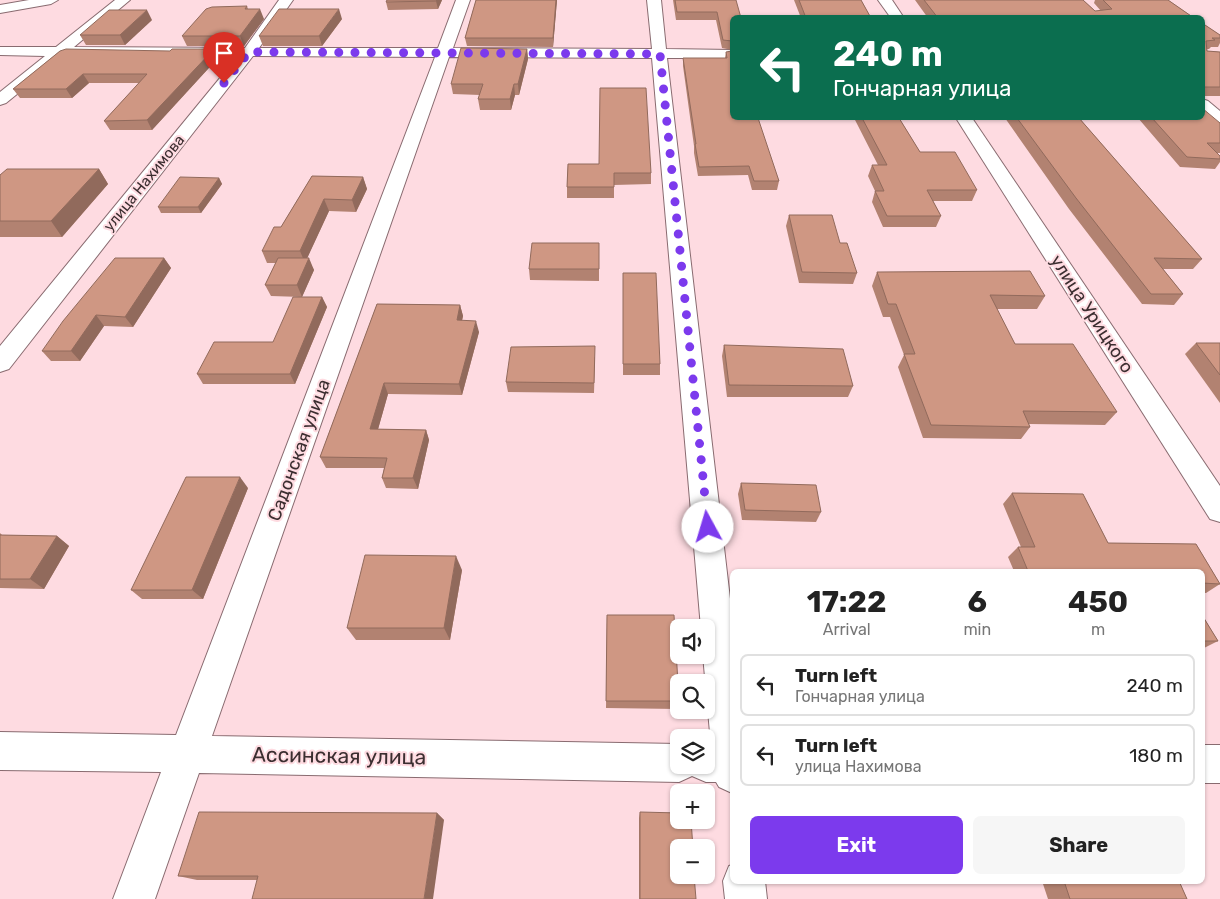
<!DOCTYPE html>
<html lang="en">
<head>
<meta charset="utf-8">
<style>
	body { margin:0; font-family:Rubik,sans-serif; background:#f6f6f6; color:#222; height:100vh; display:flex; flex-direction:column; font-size:19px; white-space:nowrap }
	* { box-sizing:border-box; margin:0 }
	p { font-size:16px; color:#767676 }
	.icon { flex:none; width:28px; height:28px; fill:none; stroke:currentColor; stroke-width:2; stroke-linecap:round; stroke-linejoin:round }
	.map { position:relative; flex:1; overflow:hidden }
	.side { position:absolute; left:730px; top:569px; width:475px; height:315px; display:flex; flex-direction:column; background:#fff; border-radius:8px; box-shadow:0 1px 4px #0004 }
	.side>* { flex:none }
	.banner { position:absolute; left:730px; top:15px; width:475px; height:105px; border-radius:8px; box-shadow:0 1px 4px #0004; background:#0b6e4f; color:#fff; overflow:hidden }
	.buttons { position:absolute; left:670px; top:619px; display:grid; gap:10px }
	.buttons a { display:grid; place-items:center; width:45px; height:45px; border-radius:8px; background:#fff; box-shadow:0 1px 4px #0004; font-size:25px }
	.pin { position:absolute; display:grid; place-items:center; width:42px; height:42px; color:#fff; margin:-51px -21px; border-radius:50% 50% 50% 0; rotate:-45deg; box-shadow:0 0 5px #0007 }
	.pin .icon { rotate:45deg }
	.me { position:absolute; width:55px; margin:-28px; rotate:354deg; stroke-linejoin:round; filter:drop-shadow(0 0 4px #0008) }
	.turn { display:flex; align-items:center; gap:18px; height:105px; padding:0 20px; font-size:22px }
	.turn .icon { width:65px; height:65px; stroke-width:2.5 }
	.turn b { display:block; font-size:35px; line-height:42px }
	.eta { display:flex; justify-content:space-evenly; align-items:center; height:85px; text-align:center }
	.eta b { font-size:30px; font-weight:700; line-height:35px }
	.cta { display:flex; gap:10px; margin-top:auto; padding:10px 20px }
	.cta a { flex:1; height:58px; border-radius:8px; background:#7c3aed; color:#fff; font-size:20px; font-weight:700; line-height:58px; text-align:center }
	.cta a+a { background:#f6f6f6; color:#222 }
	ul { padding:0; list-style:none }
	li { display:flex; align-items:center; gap:15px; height:62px; margin:0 10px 8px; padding:0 10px; border:2px solid #e0e0e0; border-radius:8px }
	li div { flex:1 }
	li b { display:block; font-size:19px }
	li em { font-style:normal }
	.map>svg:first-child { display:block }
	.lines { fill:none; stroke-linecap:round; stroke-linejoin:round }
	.minor-casing { stroke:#896b70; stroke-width:2 }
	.major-casing { stroke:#896b70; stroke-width:2 }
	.minor { fill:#fff; fill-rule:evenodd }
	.major { fill:#fff; fill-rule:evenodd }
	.wall { fill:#b28271 }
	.shaded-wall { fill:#916a5c }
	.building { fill:#cf9783; stroke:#916a5c }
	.route { stroke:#7c3aed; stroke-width:9; stroke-dasharray:0 16.2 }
	.labels { text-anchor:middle; stroke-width:4; stroke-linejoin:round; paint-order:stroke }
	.far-street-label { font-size:15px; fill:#3b2e30; stroke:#fedbe1 }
	.street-label { font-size:18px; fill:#3b2e30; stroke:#fedbe1 }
	.near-street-label { font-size:21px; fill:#3b2e30; stroke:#fedbe1 }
</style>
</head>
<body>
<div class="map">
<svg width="1220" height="899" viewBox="0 0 1220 899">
	<rect width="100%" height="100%" fill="#fedbe1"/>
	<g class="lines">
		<defs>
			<g id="minor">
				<path d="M115,0H130L74,47L245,48L279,0H293L259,48H438L456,0H470L453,48L652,49L647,0H661L666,49L732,50V58H667L732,616V793L719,787L716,782H706L692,776L679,782L199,773L155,899H113L161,772L0,770V732L176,735L435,57L253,56L9,369L0,372V346L238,56H64L6,103L0,105V92L45,56L0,55V47H56ZM449,57L652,58L701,628H706V655H703L711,744H706V765H679V744L212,736Z"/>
				<path d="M878,0H892L904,18H891Z"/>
				<path d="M1202,99L1208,101L1220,111V124L1214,123L1202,113Z"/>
				<path d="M956,118H972L1220,486V522L1210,519Z"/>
				<rect x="1202" y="745" width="18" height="38"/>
				<path d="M732,865V881H765L767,899H725L723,881L729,866Z"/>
			</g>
			<path id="major" d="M29,0H58L51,4L0,13V5Z"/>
		</defs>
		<use href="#minor" class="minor-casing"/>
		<use href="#major" class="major-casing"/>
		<use href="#minor" class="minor"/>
		<use href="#major" class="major"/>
	</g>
	<g class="wall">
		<path d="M387,0H442L438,9L388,10L386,2Z"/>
		<path d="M476,0H557L553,47L467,46L465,38Z"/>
		<path d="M673,0H736L732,18V50L722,48L716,20H676Z"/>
		<path d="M794,0H861L871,18H801Z"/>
		<path d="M915,0H1083L1095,11H1101L1094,3L1095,0H1168L1194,18H928Z"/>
		<path d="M247,6L248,9L264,19L244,46H187L182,36Z"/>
		<path d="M342,19L322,46H263L259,36Z"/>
		<path d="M152,20L125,45H86L80,35Z"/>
		<path d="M1202,23L1220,35V43L1218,47H1211L1209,49H1207V51L1220,52V96H1202Z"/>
		<path d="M527,49L528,59L519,95H515L511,110H480L478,99L480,95L453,94L451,84Z"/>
		<path d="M60,51L218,58L152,130H110L104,121L139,83H89L72,98H20L13,89Z"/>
		<path d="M726,52L779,181L777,190H752L748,175L698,176L694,153V146L683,66V58H725Z"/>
		<path d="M854,118H899L920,152L977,190L972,201H933L941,216L936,227H883L872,202L875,191L868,176L872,165H878Z"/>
		<path d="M1005,118H1079L1202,259L1193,269H1163L1183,294L1174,305L1142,304L1069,209Z"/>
		<path d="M1138,118H1202L1220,123V153H1217L1220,156V162L1215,169L1180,167Z"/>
		<path d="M568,164L651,173V184L614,185V198H567V187Z"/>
		<path d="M99,169L108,184L62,237H0V175Z"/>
		<path d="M312,176L363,177L367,189L356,212L329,211L307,258L314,270L302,297L271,296L265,285L276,263H267L262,251L281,227Z"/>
		<path d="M219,178L222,184L201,213H161L158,207Z"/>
		<path d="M789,215L840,243L857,273L853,284L799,283L786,226Z"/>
		<path d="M599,255V281L530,280L529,269Z"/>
		<path d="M164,258L171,268L133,327L104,326L80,361H51L42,351Z"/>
		<path d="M877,272L1045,296L1037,309H996L1015,344L1117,412L1105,425L1029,424L1030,427L1021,439L923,438L898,367L904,355L890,317H883L872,286Z"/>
		<path d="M623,273L660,364V375H623Z"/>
		<path d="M322,297L327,307L295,384H203L197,374L273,342Z"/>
		<path d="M377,304L460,305L463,316L462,321L479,332L462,395L388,394L378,429L426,430L429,440L418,489L386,488L382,478L384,468H326L320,457Z"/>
		<path d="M1196,343H1220V403L1185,354Z"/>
		<path d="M724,345L853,386L848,397H727L722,356Z"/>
		<path d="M595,357L594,393L508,392L506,382Z"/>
		<path d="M741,483L821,512L816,522L742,520L738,494Z"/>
		<path d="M248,488L203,599H142L131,590Z"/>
		<path d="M1012,493L1083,494L1108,543L1196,544L1220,584L1206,593H1202V571H1014L1008,557L1018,547H1021L1003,504Z"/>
		<path d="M0,533L2,535L57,536L69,546L44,589L0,588Z"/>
		<path d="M462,570L450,640H356L347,628Z"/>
		<path d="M607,615L679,691V704L677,709L606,708Z"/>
		<path d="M1202,615L1218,641L1202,649Z"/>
		<path d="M640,812L696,899H639V818Z"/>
		<path d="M437,813L444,820L257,880H197L178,876Z"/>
		<path d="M1042,881H1179L1187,899H1048Z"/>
	</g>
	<g class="shaded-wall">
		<path d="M437,0H442L438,9L436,1Z"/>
		<path d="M556,0H557L553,47V38Z"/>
		<path d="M260,9L264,19L244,46L240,36Z"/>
		<path d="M339,9L342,19L322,46L319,36Z"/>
		<path d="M147,10L152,20L125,45L120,35Z"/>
		<path d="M214,49L218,58L152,130L147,120Z"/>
		<path d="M527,49L528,59L519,95L518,84Z"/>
		<path d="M83,74L89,83L72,98L66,89Z"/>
		<path d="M514,84L515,95L511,110L510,99Z"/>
		<path d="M99,169L108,184L62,237L51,221Z"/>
		<path d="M363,177L367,189L356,212L352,200Z"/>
		<path d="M219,178L222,184L201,213L198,207Z"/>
		<path d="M324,199L329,211L305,263L300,251Z"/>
		<path d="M164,258L171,268L133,327L125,317Z"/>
		<path d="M309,258L314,270L302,297L297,285Z"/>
		<path d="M322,297L327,307L295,384L290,374Z"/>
		<path d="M460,305L463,316L459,332L457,320Z"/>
		<path d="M96,315L104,326L80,361L71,351Z"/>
		<path d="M476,321L479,332L462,395L459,384Z"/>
		<path d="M384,383L388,394L375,440L370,429Z"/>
		<path d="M426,430L429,440L418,489L413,478Z"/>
		<path d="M240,477L248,488L203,599L192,590Z"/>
		<path d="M57,536L69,546L44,589L30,579Z"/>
		<path d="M456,556L462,570L450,640L444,628Z"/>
		<path d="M437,813L444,820L433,899H424Z"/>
	</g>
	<g class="building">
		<path d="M387,0H437L436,1L386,2Z"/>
		<path d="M476,0H556L553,38H465Z"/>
		<path d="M675,0H736L741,18H732V41L723,40L717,12H677Z"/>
		<path d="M799,0H861L871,18H806Z"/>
		<path d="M924,0H1083L1095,11L1112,9L1103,0H1168L1194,18H938Z"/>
		<path d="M247,6L245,9H260L240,36H182L206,9L212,7Z"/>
		<path d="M279,9H339L319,36H259Z"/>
		<path d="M109,10H147L120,35H80Z"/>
		<path d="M1202,23L1220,35V38H1212L1215,40L1206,41L1207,51L1220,52V87H1202Z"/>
		<path d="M461,48L527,49L518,84H514L510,99H478L483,84H451Z"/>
		<path d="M66,49L170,51L172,49H214L147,120L104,121L147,74H83L66,89H13L60,51Z"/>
		<path d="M732,51V118H758L779,181H754L749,166L699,167L695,144H696L683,58H727L726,52Z"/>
		<path d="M600,88H646L651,173H614V187H567L568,164H599Z"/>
		<path d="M1202,108L1220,123V143H1207L1220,156V159L1187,157L1152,118H1202Z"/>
		<path d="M862,118H899L920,152H955L977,190H927L941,216H887L875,191H884L872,165H887Z"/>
		<path d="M1017,118H1079L1202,259L1154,258L1183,294H1151L1076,198Z"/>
		<path d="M7,169H99L51,221H0V175Z"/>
		<path d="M312,176L363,177L352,200L324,199L300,251H262L274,227H281Z"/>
		<path d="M180,177L219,178L198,207H158Z"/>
		<path d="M789,215H832L840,243H847L857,273L802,272Z"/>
		<path d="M532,243H599V269H529Z"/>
		<path d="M115,258H164L125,317L96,315L71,351H42L63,321Z"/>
		<path d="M278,258H309L297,285H265Z"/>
		<path d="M1030,271L1045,296L990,295L1015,344H1073L1117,412L1023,411L1030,427L931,425L904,354H915L896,304H888L877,272Z"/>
		<path d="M623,273H656L660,364H623Z"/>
		<path d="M293,297H322L290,374H197L214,342H273Z"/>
		<path d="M377,304L460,305L457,320L476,321L459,384L384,383L370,429L426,430L413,478H382L387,458L320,457Z"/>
		<path d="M1196,343H1220V375Z"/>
		<path d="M724,345L843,349L853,386L729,385Z"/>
		<path d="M595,346L594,383L506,382L511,347Z"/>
		<path d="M186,477H240L192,590H131Z"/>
		<path d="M741,483L816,485L821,512L745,510Z"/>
		<path d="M1012,493L1083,494L1108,543L1196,544L1220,584L1202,583V571H1028L1018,547H1035Z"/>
		<path d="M0,535L57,536L30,579H0Z"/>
		<path d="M365,555L456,556L444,628H347Z"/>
		<path d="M607,615H674L679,701H606Z"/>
		<path d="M1202,615L1218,641H1202Z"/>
		<path d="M199,812L437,813L424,899H252L258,876H178Z"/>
		<path d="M640,812L679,813V820H691L693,848H679V875H694L696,899H640Z"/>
		<path d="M1064,881H1179L1187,899H1070Z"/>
	</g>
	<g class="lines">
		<path class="route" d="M224,83L249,52L660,54L708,527"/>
	</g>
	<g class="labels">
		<g class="far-street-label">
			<text transform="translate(144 183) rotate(-51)" y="5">улица Нахимова</text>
		</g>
		<g class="street-label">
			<text transform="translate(1092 314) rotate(57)" y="6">улица Урицкого</text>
			<text transform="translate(299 450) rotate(-70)" y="6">Садонская улица</text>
		</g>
		<g class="near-street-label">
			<text transform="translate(339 756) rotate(1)" y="7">Ассинская улица</text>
		</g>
	</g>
</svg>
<div class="buttons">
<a><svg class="icon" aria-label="sound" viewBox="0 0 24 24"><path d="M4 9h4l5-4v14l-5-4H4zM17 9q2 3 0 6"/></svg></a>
<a><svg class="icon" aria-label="search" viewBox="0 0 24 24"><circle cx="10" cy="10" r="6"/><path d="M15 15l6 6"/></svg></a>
<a><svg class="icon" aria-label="layers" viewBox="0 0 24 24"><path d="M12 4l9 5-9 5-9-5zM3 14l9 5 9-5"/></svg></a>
<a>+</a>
<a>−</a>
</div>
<div class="pin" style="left:224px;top:83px;background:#d93025"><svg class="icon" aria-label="arrive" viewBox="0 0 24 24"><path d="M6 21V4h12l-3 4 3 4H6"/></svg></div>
<svg class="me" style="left:708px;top:527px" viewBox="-20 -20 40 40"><circle r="19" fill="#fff"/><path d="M0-13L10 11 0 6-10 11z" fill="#7c3aed"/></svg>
<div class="banner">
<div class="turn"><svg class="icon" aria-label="left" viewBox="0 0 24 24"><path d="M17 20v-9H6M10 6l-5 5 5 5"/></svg><div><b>240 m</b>Гончарная улица</div></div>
</div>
<section class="side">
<div class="eta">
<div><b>17:22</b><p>Arrival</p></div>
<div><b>6</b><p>min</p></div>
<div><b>450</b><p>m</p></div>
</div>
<ul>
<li><svg class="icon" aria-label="left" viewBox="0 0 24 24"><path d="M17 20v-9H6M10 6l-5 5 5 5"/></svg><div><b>Turn left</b><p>Гончарная улица</p></div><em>240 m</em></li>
<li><svg class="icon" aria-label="left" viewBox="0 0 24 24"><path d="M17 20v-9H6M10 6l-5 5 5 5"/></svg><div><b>Turn left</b><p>улица Нахимова</p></div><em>180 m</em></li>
</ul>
<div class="cta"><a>Exit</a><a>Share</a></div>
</section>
</div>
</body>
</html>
